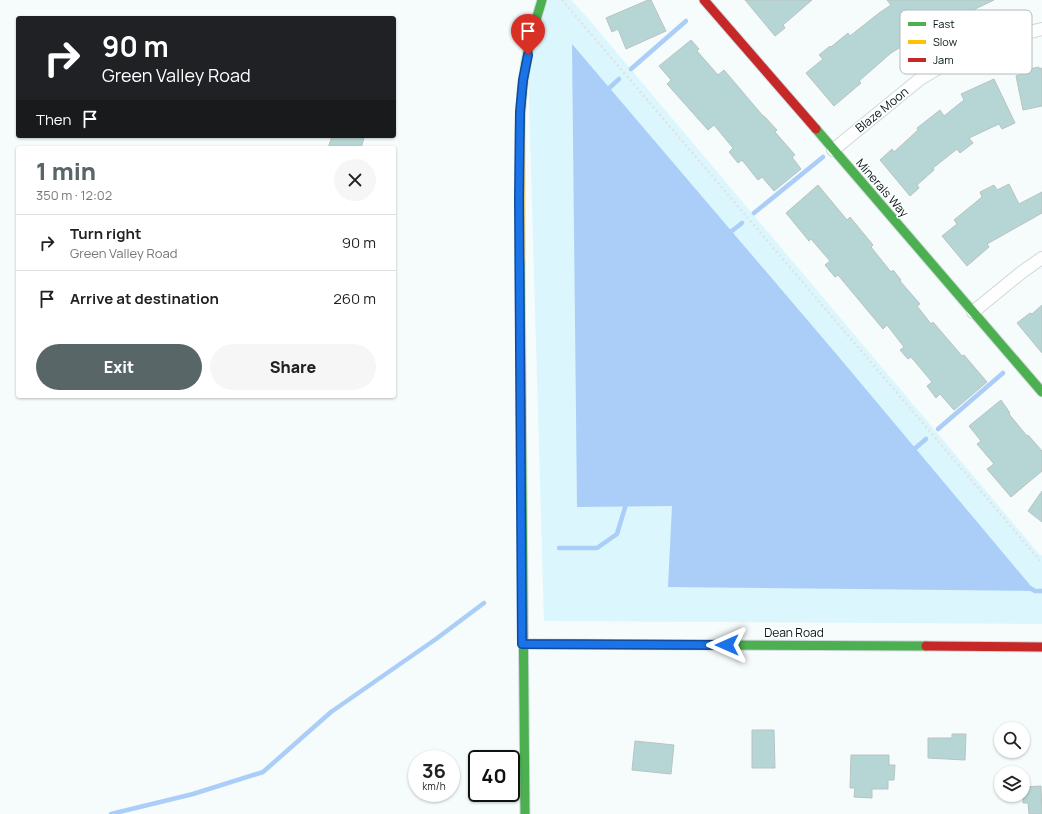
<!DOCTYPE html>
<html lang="en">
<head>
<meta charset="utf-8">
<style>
	body { margin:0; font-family:Manrope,sans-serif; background:#f6f6f6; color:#222; height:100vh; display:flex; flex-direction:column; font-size:15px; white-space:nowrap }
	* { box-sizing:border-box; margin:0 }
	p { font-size:13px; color:#767676 }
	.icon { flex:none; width:22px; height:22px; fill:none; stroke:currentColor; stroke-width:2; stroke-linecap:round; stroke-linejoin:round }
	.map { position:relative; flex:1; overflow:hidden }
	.panel { position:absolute; left:16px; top:146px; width:380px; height:252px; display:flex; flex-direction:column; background:#fff; border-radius:4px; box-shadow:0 1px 3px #0004 }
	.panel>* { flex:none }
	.guide { position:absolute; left:16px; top:16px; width:380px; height:122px; border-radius:4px; box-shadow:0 1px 3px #0004; background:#202124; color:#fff; overflow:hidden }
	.tools { position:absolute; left:994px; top:722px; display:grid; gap:8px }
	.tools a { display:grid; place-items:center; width:36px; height:36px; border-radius:50%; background:#fff; box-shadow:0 1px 3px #0004; font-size:20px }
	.speed { position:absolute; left:408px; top:750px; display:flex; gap:8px; font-size:20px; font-weight:700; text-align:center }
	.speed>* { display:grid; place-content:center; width:52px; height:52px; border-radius:50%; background:#fff; box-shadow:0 1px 3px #0004; line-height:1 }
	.speed small { font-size:10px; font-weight:400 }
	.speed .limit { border:2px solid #111; border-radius:6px; background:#fff; color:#111 }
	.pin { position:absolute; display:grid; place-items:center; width:34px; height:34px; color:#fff; margin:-41px -17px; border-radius:50% 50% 50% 0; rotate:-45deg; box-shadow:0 0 4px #0007 }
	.pin .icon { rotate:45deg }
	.me { position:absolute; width:44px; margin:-22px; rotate:270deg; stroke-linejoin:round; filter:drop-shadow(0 0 3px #0008) }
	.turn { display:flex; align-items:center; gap:14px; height:84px; padding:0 20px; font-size:18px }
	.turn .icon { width:52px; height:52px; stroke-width:2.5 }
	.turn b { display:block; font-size:28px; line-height:34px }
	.then { display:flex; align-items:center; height:38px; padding:0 20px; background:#0003; gap:8px; font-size:15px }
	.round { display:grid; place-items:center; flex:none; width:42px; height:42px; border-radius:21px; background:#f6f6f6 }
	.overview { display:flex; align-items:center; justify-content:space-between; height:68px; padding:0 20px }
	h1 { font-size:24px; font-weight:800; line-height:30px; color:#596667 }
	.primary-button { display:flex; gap:8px; margin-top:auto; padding:8px 20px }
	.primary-button a { flex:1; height:46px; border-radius:24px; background:#596667; color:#fff; font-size:16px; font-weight:800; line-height:46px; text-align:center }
	.primary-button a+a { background:#f6f6f6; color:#222 }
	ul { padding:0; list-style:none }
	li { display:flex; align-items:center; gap:12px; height:56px; padding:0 20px; border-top:1px solid #e0e0e0 }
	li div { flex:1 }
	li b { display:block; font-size:15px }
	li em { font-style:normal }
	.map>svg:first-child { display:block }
	.green { fill:#dbf6fc }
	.water { fill:#aacef8 }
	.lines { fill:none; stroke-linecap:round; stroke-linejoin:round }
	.stream { stroke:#aacef8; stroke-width:4.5 }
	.building { fill:#b6d6d5; stroke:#b8c3c3 }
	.street-casing { stroke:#ced9db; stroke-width:14 }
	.fast-casing { stroke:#ced9db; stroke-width:11 }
	.slow-casing { stroke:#ced9db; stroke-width:11 }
	.jam-casing { stroke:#ced9db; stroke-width:11 }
	.path { stroke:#e1e2e3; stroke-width:2.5; stroke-dasharray:2 3; stroke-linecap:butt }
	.street { stroke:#fefefe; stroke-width:12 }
	.fast { stroke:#4caf50; stroke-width:9 }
	.slow { stroke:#ffc107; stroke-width:9 }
	.jam { stroke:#c62828; stroke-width:9 }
	.route-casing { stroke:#114b97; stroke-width:10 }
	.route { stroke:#1a73e8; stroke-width:7 }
	.labels { text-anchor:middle; stroke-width:3; stroke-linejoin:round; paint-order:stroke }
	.street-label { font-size:12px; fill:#051518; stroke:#fff }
	.key { fill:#fff; stroke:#b4b9ba; stroke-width:1 }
	.key-label { font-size:11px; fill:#051518 }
</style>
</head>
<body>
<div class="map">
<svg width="1042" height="814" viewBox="0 0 1042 814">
	<rect width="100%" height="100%" fill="#f6fbfb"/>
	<path class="green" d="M548,0H571L585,15L1040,555H1042V624L544,621L528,65Z"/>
	<path class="water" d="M572,44L838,356L1035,591L668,587L672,506L577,507Z"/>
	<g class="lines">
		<g class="stream">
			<path d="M631,69L686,21"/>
			<path d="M606,91L619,79"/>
			<path d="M754,213L823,157"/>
			<path d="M728,234L742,223"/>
			<path d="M938,429L1003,373"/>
			<path d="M912,451L926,439"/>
			<path d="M559,548H597L617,534L627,501"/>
			<path d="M1030,588L1035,591H1042"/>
			<path d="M111,814L193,794L263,772L331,712L436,639L484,603"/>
		</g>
	</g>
	<g class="building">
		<path d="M648,0H651L666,31L626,49L618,29L612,32L606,18Z"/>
		<path d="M745,0H812L783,25L785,28L775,36Z"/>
		<path d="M887,0H994L956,18L932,28L933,30L920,38L919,36L891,53L859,81L861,83L834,106L806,73L823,59L819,55L830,46L831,47L848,33L850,36L879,13L891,5Z"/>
		<path d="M691,40L699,49L697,51L718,75L724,70L763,116H764L777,130L775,132L795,155L792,157L801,169L774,191L762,177L758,180L742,160L738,163L729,152L733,148L714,125L708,130L667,84L671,80L659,66Z"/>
		<path d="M1039,67V69L1042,68V106L1023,110L1016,76L1025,73V70Z"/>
		<path d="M994,79L1015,123L1002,129L999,124L969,138L973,143L960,153L957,149L933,168L934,170L917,185L919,188L910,196L880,160L892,149L894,152L918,130L917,128L940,110L944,116L964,100L961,94Z"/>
		<path d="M332,136H358L364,138L361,148H328Z"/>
		<path d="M1009,184L1019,204L1042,192V213L987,244L989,247L967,266L942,236L957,224L954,220L982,197L980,192L994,185L997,190Z"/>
		<path d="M818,185L847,220L850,217L873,245L871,247L891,272L893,270L901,280L900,281L920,304L917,306L931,324L933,322L962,356L964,355L987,382L954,410L940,394L936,398L927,386L932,382L911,357L908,359L900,350L904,347L887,325L883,329L838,275L835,277L825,265L830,261L811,239L809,241L786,213Z"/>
		<path d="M1042,305V353L1017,323L1030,313L1032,314Z"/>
		<path d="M1001,400L1010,413L1009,414L1027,436L1028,435L1042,451V471L1011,497L987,469L994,464L977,444L981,441L969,426Z"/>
		<path d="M1042,491V522L1028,511Z"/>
		<path d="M752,730H774L775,768H752Z"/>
		<path d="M952,734H966L965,760L928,758V738H952Z"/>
		<path d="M635,741L674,745L671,774L632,770Z"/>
		<path d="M851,755H889V765H895L894,780H888V789H872V798L854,797L855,788H850Z"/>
		<path d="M1041,786L1042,814H1029L1028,803H1023V787Z"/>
	</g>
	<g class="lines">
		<defs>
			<g id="street">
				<path d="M833,150L920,79L977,45L1042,29"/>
				<path d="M973,312L1022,272L1042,258"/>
			</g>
			<g id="fast">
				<path d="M816,129L1042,392"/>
				<path d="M520,135C520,104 523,73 530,42C533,28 538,14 542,0"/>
				<path d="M520,262L525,814"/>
				<path d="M523,644L926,646"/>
			</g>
			<path id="slow" d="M520,262V135"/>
			<g id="jam">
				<path d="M704,0L816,129"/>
				<path d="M926,646L1042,647"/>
			</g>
		</defs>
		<use href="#street" class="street-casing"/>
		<use href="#fast" class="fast-casing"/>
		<use href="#slow" class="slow-casing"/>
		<use href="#jam" class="jam-casing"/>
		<path class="path" d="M562,0L1042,563"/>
		<use href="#street" class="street"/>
		<use href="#fast" class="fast"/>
		<use href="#slow" class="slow"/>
		<use href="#jam" class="jam"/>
	</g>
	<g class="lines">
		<defs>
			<path id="route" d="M528,55L523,80L520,112L519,198L522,644L727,645"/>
		</defs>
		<use href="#route" class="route-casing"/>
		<use href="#route" class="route"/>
	</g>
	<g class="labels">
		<g class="street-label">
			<text transform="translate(882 110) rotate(-39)" y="4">Blaze Moon</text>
			<text transform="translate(882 188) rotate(49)" y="4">Minerals Way</text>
			<text x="794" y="637">Dean Road</text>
		</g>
	</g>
	<rect x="900" y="10" width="132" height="64" rx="6" class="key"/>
	<rect x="908" y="22" width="18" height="4" fill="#4caf50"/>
	<rect x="908" y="40" width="18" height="4" fill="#ffc107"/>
	<rect x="908" y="58" width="18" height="4" fill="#c62828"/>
	<g class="key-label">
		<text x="933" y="28">Fast</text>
		<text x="933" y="46">Slow</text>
		<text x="933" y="64">Jam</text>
	</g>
</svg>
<div class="tools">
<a><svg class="icon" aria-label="search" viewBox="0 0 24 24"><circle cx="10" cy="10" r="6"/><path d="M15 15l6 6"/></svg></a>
<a><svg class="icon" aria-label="layers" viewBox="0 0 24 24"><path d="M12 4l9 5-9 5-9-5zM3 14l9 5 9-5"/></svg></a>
</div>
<div class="speed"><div>36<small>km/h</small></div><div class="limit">40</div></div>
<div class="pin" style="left:528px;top:55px;background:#d93025"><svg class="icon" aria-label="arrive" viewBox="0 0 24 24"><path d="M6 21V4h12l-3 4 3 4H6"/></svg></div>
<svg class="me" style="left:727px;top:645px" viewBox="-20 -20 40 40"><path d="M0-17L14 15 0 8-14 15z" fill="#1a73e8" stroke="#fff" stroke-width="4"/></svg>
<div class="guide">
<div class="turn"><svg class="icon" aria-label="right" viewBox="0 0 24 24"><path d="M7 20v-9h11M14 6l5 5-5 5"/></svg><div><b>90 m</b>Green Valley Road</div></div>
<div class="then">Then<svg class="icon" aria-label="arrive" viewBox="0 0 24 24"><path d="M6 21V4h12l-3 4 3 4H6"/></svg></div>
</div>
<section class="panel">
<div class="overview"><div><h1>1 min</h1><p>350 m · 12:02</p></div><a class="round"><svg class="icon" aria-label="close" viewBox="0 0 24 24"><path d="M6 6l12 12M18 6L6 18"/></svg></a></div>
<ul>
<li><svg class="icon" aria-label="right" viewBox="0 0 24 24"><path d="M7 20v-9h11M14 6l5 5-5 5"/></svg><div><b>Turn right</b><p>Green Valley Road</p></div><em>90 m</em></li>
<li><svg class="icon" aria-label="arrive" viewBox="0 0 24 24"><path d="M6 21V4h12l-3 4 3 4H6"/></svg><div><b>Arrive at destination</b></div><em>260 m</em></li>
</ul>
<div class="primary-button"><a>Exit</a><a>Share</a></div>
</section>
</div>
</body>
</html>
